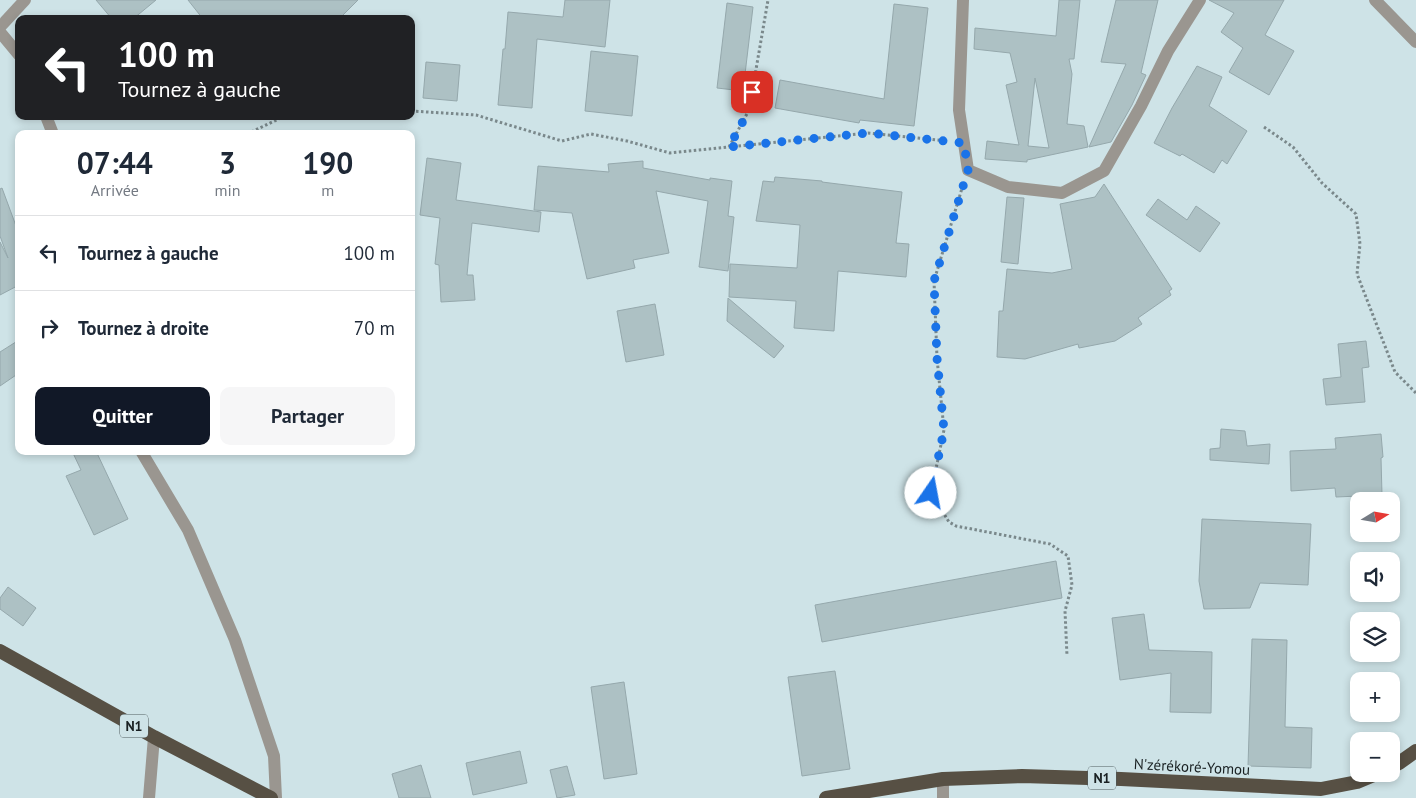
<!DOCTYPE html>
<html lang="fr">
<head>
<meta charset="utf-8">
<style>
	body { margin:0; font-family:"PT Sans",sans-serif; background:#f6f6f7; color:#1f2937; height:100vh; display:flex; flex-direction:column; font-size:19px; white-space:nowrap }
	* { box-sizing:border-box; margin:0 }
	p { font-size:16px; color:#747a83 }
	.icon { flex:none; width:28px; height:28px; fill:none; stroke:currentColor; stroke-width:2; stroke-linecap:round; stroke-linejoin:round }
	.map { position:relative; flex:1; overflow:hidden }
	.details { position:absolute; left:15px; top:130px; width:400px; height:325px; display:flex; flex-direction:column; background:#fff; border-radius:10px; box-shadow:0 2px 8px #0003 }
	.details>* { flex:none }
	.guide { position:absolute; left:15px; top:15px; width:400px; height:105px; border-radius:10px; box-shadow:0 2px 8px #0003; background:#202124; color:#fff; overflow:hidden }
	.needle { width:32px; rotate:79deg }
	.controls { position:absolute; left:1350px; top:492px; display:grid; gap:10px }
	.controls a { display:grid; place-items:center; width:50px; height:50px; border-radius:10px; background:#fff; box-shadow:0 2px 8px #0003; font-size:25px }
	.pin { position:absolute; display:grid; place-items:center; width:42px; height:42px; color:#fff; margin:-21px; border-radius:10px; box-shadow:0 2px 8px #0006 }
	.me { position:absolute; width:55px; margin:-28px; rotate:12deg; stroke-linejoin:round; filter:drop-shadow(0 0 4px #0008) }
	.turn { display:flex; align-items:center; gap:18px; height:105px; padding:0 20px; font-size:22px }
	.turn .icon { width:65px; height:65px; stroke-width:2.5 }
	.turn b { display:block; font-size:35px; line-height:42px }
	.eta { display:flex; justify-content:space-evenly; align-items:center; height:85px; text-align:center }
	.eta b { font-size:30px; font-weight:700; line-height:35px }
	.action { display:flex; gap:10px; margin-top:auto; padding:10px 20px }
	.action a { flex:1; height:58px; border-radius:10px; background:#111827; color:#fff; font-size:20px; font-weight:700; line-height:58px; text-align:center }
	.action a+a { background:#f6f6f7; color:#1f2937 }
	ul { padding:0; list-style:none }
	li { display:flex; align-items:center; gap:15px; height:75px; padding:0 20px; border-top:1px solid #e0e1e3 }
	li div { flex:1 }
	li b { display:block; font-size:19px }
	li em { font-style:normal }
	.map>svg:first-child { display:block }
	.building { fill:#adc1c4; stroke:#95a8ac; fill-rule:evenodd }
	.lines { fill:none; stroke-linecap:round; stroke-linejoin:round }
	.path { stroke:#7a888b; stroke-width:3; stroke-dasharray:2.5 2.5; stroke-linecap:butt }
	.minor { stroke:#9a9690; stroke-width:12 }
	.trunk { stroke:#575044; stroke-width:14 }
	.route { stroke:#1a73e8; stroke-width:9; stroke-dasharray:0 16.2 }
	.labels { text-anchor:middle; stroke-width:4.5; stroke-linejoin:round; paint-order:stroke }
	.shield { fill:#cee3e7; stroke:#4f5a5d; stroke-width:1 }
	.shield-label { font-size:14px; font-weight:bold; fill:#192022 }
	.street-label { font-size:15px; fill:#192022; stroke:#cee3e7 }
</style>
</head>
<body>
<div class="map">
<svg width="1416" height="798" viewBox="0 0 1416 798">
	<rect width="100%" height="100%" fill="#cee3e7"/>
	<g class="building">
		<path d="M96,0H156L133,19H112Z"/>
		<path d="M188,0H358L339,19H203Z"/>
		<path d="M565,0H610L605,47L537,39L532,108L498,105L503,49H505L508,12L563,17Z"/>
		<path d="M1059,0H1080L1074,59H1069L1072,74L1067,124L1084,126L1088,147L1027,160V162L985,159L987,141L1019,145L1006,85L1017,82L1010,53L974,49L975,28L1056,36ZM1035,78L1049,148L1028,146Z"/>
		<path d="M1116,0H1158L1141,73L1146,75L1132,105L1111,142L1089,147L1126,64L1101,62Z"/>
		<path d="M1209,0H1284L1265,35L1294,51L1269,95L1229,72L1243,48L1221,32L1234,13Z"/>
		<path d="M727,3L753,7L743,91L717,88Z"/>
		<path d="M894,4L928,8L914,126L860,120L859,123L775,108L780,80L884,99Z"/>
		<path d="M591,51L638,56L632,116L585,111Z"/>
		<path d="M426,62L460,65L457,101L423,98Z"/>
		<path d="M1197,66L1222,77L1209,106L1247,131L1227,164L1222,160L1214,173L1182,154L1180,156L1154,143L1172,108Z"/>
		<path d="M427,158L461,163L456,200L541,212L539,232L472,223L467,275H473L475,300L441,302L439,265L435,264L440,218L420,215Z"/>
		<path d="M643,161V168L710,180V178L732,181L728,216L734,217L728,271L699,267L708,201L656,191L669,253L633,260L635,268L587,279L572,213L534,210L538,166L609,172L608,164Z"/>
		<path d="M775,177L822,181V182L902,192L896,243L909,244L906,277L838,271L834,331L794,328L796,301L729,297L730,264L797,268L800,225L756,221L763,181L774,182Z"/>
		<path d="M1104,184L1172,289L1169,291L1171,295L1138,318L1142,324L1115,341L1079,348L1078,344L1025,359L997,357L999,311H1003L1007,269L1052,273L1072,269L1060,204L1095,197Z"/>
		<path d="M2,188L19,234V285L0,295V242L8,258L0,236V189Z"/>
		<path d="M1007,197L1024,198L1018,264L1001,262Z"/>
		<path d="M1158,199L1187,220L1196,206L1220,223L1200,252L1146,215Z"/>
		<path d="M728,298L784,346L774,358L727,321Z"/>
		<path d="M655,304L664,355L626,362L617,311Z"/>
		<path d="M19,340V373L0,386V352Z"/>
		<path d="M1366,341L1369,367L1362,368L1365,402L1326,405L1323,379L1341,377L1338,344Z"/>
		<path d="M1221,429L1245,431L1247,446L1270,444L1269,464L1210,460V449L1220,448Z"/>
		<path d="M1381,434L1383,457L1381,458L1382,495L1336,497L1335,488L1291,491L1290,451L1336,449L1335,438Z"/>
		<path d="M72,451H96L128,519L94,535L66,476L81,470Z"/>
		<path d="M1202,519L1311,524L1308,585L1260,583L1250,608L1204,609L1199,581Z"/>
		<path d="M1056,561L1062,598L822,642L815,605Z"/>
		<path d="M8,587L36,608L23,626L0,609V598Z"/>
		<path d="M1144,614L1149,650L1212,652L1211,713L1170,712L1171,673L1120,680L1112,618Z"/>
		<path d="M1252,639L1287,640L1285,727L1312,728L1311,768L1248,766Z"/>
		<path d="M835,671L850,769L802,776L788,677Z"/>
		<path d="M624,682L637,774L604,779L591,687Z"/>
		<path d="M520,751L527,783L473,795L466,763Z"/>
		<path d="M421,765L431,798H399L392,774Z"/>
		<path d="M567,766L575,795L557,798L550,770Z"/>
	</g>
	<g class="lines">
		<g class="path">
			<path d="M411,111L476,115L562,141L591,134L627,141L670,153L868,133L947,141"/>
			<path d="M1264,127L1293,147L1322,183L1356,214L1360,244L1357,274L1395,372L1416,393"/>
			<path d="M247,134L285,116"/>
			<path d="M729,147L749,110L768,0"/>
			<path d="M963,185L934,281L937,358L944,430L931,493L949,522L956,526L1050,544L1068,556L1072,585L1065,611L1067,656"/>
		</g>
		<g class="minor">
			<path d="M963,0L959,110L968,170L1008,187L1062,193L1104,171L1141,106L1168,51L1200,0"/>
			<path d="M1375,0L1416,42"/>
			<path d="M0,27L25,0"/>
			<path d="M0,32L19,55"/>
			<path d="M46,116L53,134"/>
			<path d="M141,451L188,530L235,640L274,756L276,798"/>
			<path d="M943,779V798"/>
			<path d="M149,798L154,737"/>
		</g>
		<g class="trunk">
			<path d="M0,651L154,737L271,798"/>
			<path d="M1391,767L1399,763L1416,751"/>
			<path d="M826,798L943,779L1022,776L1121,779L1321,789L1357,782L1376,774"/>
		</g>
	</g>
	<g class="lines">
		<path class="route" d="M752,92L749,110L729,147L868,133L964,143L968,170L934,281L937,358L944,430L931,493"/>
	</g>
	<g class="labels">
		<g class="shield">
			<rect x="120" y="714.5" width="28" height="23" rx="4"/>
			<rect x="1088" y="766.5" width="28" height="23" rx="4"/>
		</g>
		<g class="shield-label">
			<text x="134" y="731">N1</text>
			<text x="1102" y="783">N1</text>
		</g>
		<g class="street-label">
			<text transform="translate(1192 767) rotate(3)" y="5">N'zérékoré-Yomou</text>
		</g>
	</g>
</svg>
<div class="controls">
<a><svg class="needle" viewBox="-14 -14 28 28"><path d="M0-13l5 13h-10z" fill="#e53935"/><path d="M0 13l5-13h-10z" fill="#747a83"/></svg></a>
<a><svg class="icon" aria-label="sound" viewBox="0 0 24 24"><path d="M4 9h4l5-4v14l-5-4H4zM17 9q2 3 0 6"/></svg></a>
<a><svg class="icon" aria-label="layers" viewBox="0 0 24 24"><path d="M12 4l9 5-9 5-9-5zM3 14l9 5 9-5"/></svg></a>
<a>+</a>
<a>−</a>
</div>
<div class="pin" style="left:752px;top:92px;background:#d93025"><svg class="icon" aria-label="arrive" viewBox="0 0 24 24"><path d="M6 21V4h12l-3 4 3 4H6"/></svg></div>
<svg class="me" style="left:931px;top:493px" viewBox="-20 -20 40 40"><circle r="19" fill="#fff"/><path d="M0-13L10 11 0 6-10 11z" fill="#1a73e8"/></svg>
<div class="guide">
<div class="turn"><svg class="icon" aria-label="left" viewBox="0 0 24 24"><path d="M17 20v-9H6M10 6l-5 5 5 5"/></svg><div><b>100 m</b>Tournez à gauche</div></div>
</div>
<section class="details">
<div class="eta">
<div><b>07:44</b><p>Arrivée</p></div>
<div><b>3</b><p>min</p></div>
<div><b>190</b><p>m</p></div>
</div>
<ul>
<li><svg class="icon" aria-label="left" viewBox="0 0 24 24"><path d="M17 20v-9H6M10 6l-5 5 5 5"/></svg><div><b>Tournez à gauche</b></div><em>100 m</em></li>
<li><svg class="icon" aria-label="right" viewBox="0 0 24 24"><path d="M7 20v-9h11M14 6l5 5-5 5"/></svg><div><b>Tournez à droite</b></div><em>70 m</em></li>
</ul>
<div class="action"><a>Quitter</a><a>Partager</a></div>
</section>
</div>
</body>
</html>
